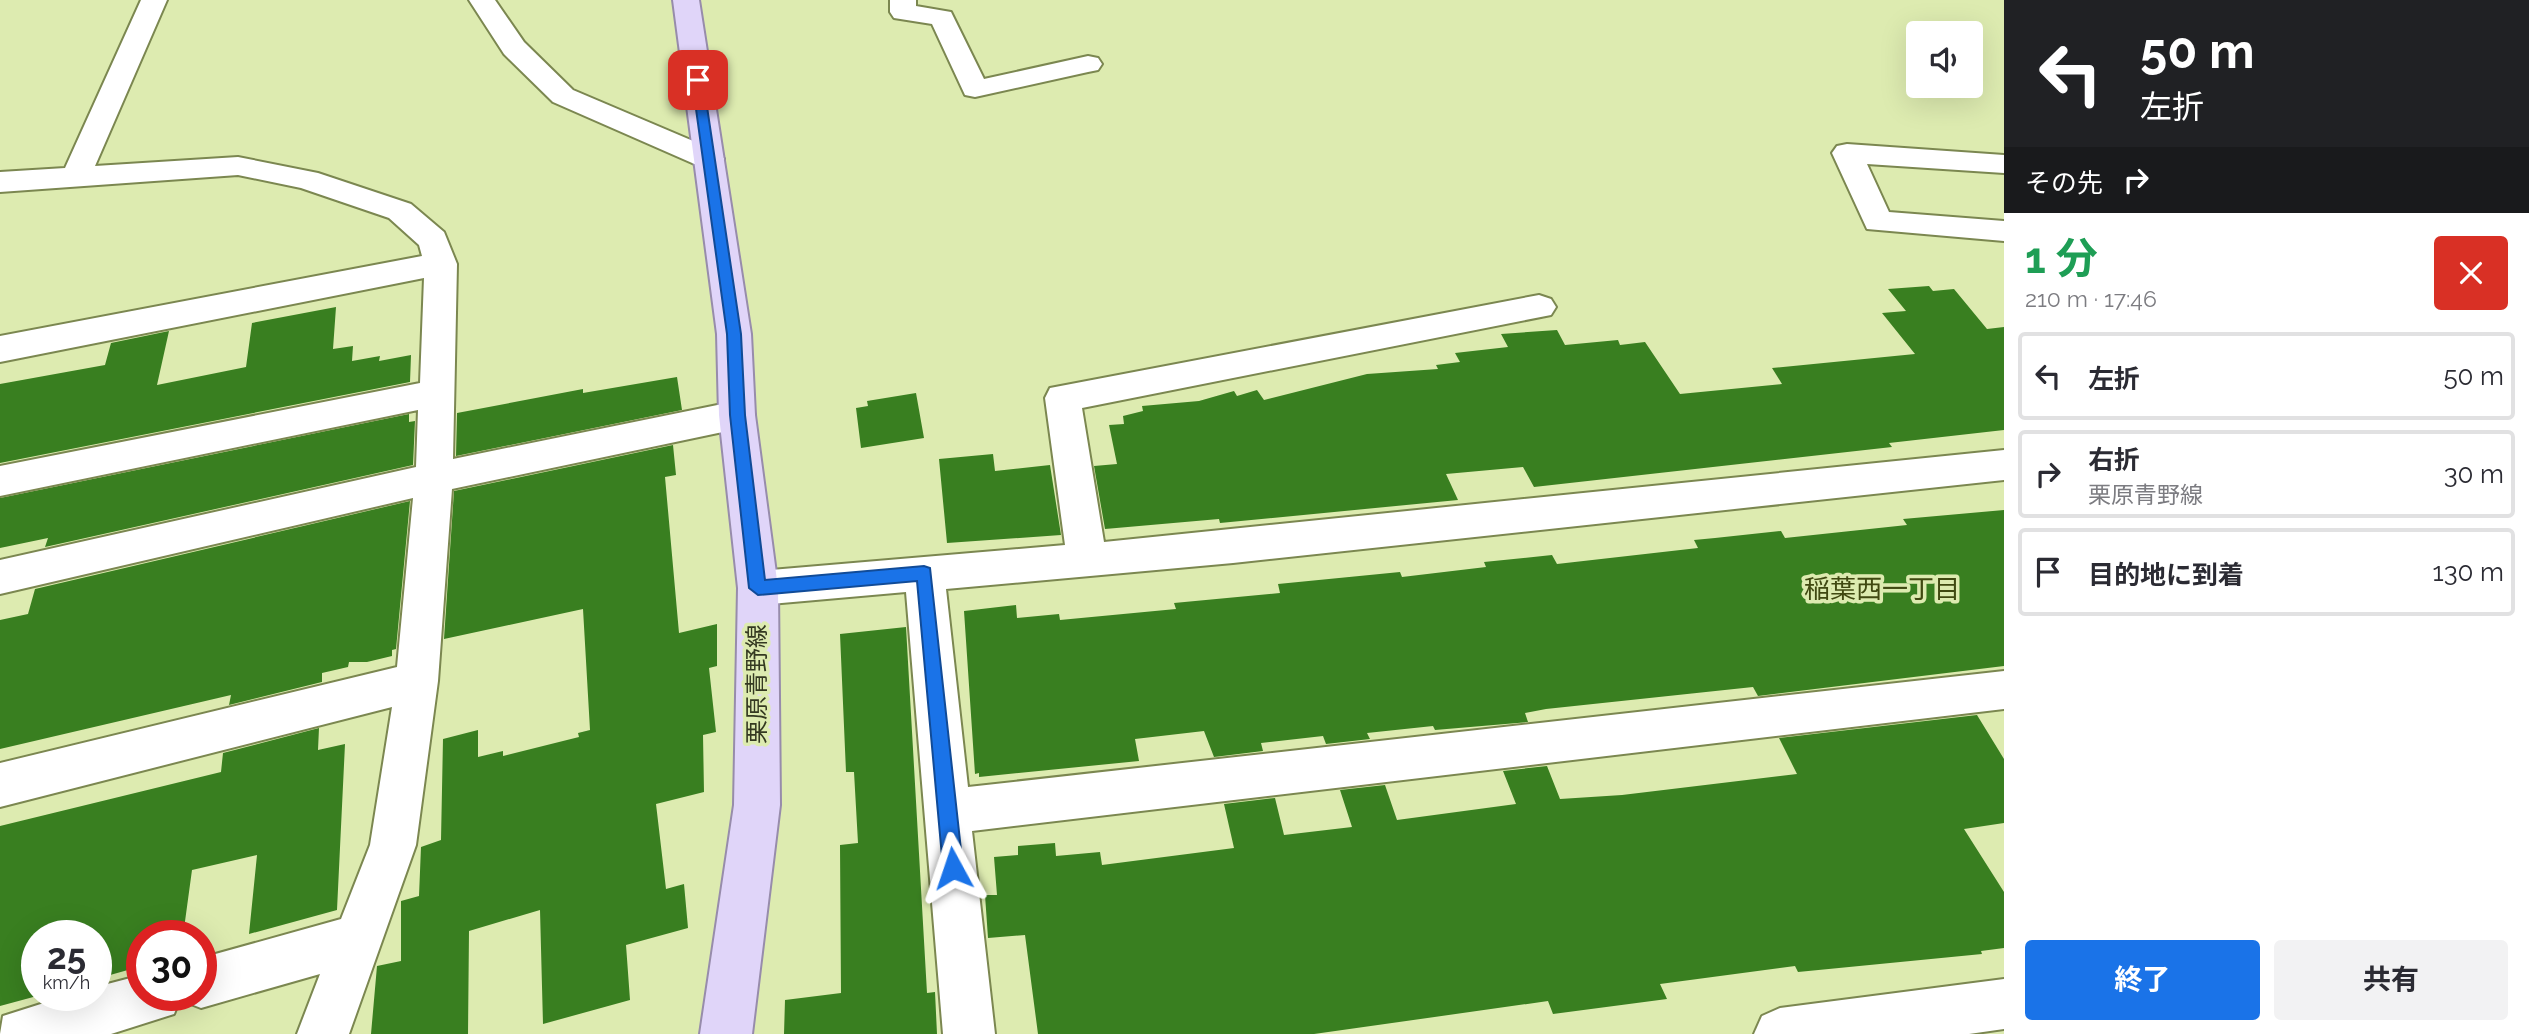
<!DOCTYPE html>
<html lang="ja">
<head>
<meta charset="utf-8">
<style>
	body { margin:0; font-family:Raleway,"Noto Sans JP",sans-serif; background:#f2f2f3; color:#2b2b33; height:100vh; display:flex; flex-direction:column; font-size:26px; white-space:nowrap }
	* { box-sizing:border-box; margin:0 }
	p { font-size:23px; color:#7c7c81 }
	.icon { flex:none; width:38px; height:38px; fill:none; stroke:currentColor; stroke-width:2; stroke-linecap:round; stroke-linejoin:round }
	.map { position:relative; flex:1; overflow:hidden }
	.panel { display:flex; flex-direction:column; background:#fff; width:525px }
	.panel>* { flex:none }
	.top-card { background:#202124; color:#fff; overflow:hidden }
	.fabs { position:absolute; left:1906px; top:21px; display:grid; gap:14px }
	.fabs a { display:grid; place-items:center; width:77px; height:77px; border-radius:7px; background:#fff; box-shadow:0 7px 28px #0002; font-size:35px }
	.speed { position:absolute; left:21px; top:920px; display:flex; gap:14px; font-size:35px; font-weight:700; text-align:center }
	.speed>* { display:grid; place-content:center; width:91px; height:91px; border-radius:50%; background:#fff; box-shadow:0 7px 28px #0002; line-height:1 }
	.speed small { font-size:18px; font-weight:400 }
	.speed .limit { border:10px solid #d22; background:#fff; color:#111 }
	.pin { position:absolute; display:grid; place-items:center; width:60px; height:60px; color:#fff; margin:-30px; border-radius:14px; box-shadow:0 4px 10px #0006 }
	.me { position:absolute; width:77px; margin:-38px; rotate:355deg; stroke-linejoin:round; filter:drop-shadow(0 0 5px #0008) }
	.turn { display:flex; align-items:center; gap:24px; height:147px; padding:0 21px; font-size:32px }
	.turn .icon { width:91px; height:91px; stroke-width:2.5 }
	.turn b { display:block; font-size:49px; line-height:60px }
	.then { display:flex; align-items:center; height:66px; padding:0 21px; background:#0003; gap:14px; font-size:26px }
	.round { display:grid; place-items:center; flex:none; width:74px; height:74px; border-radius:7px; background:#f2f2f3 }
	.headline { display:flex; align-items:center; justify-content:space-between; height:119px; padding:0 21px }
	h1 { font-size:42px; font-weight:700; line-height:52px; color:#1e9e55 }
	.primary-button { display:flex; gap:14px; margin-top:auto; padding:14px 21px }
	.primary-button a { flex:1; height:80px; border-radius:7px; background:#1a73e8; color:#fff; font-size:28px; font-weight:700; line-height:80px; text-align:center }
	.primary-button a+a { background:#f2f2f3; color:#2b2b33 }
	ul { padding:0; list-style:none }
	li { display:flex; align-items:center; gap:21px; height:88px; margin:0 14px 10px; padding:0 7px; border:4px solid #e1e1e2; border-radius:7px }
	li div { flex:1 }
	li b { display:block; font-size:26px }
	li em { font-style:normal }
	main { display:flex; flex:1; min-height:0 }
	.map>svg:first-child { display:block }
	.building { fill:#397f20 }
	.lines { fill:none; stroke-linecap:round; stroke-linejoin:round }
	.minor-casing { stroke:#7b8750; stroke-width:4 }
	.major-casing { stroke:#978cab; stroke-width:4 }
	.minor { fill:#fff; fill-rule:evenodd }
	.major { fill:#e0d5f9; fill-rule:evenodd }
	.route { fill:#1a73e8; stroke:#114b97; stroke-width:2 }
	.labels { text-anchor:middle; stroke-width:7; stroke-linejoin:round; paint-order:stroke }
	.street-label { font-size:24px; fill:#343921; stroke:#ddebb0 }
	.neighbourhood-label { font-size:26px; fill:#404911; stroke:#ddebb0 }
</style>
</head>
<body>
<main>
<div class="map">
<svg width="2004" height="1034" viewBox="0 0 2004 1034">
	<rect width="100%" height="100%" fill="#ddebb0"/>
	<g class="building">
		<path d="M1929,286L1933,291L1954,289L1987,329L2004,327V430L1889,443L1892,447L1534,487L1523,467L1446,474L1458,500L1220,523L1219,519L1105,529L1094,466L1117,464L1109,425L1124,424L1123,416L1143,411L1142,406L1199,401L1234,391L1237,396L1257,390L1264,400L1367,374L1438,369L1436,365L1460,362L1455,353L1508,347L1501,334L1557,330L1565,345L1618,340L1620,345L1645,342L1680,394L1782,384L1772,368L1915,354L1882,313L1906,311L1888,289Z"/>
		<path d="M336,307L333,349L353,346L352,361L380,356L379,361L411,355L410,382L0,463V384L105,365L111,343L169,331L157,385L246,367L252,323Z"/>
		<path d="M677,377L682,410L456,456L457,413L583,389V393Z"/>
		<path d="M916,393L924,438L861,448L856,408L868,406L867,401Z"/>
		<path d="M409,414V422L415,421L413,465L45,547L48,538L0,548V498Z"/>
		<path d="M673,445L676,475L665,477L679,633L717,624V666L709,668L716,732L703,735L704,792L656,804L666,889L684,884L688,928L626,945L630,1000L543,1024L540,910L469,931L468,1034H371L377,966L401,961V901L419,896L421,847L441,840L443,739L478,730V757L503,751V756L579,737L578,733L590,730L583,609L444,639L454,491Z"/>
		<path d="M993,454L995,471L1050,465L1061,535L947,543L939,459Z"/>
		<path d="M410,501L396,649L392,650V656L367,662H349L348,667L322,673V682L229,705L231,695L0,749V620L28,614L35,589Z"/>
		<path d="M2004,510V666L1758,696L1753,687L1546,709L1525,713L1528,722L1435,730L1433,726L1367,733L1370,739L1326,744L1323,736L1261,743L1263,751L1214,757L1204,731L1135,739L1139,761L979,777V773L975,774L964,611L1016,605L1017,618L1059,614L1060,620L1176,609L1174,603L1280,593L1278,584L1400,572L1402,577L1486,567L1484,562L1552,555L1557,564L1698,548L1694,540L1715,538L1781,531L1785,538L1907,525L1903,519Z"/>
		<path d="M906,627L927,993L935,992L937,1034H784L785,1000L841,993L840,845L858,843L854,772H846L840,634Z"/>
		<path d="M1977,715L2004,759V823L1964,829L2004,892V948L1981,951L1982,954L1798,972L1795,966L1660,984L1667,999L1553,1014L1548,1001L1314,1034H1038L1025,935L988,938L985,895H997L994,857L1018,855V846L1055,843L1056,856L1100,852L1102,865L1234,848L1224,804L1275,798L1284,835L1352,827L1340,790L1385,785L1397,820L1516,804L1503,771L1547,766L1560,799L1622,795L1797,774L1779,738Z"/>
		<path d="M319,728L318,750L345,744L337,910L249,934L257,855L192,870L183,936H142V966L96,979V936H37V996L0,1006V826L221,772L223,753Z"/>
	</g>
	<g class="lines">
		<defs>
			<g id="minor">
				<path d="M141,0H167L95,166L238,157L318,173L411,204L444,232L457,264L453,459L737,401L750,405L755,415L750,425L737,429L452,489L438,681L416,845L349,1034H297L320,974L201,1008L183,1001L181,996H201V958L341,919L370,845L392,707L0,807V763L397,667L413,498L0,594V560L416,467L418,410L0,496V466L420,383L424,278L0,362V336L422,256L419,245L389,218L301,188L238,175L0,192V172L65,168Z"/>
				<path d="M469,0H495L524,42L573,90L719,152L724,159L719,166L709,168L699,166L553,102L504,54Z"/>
				<path d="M890,0H916V6L951,12L984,79L1088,56L1098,58L1102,64L1098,70L1088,72L975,97L965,95L932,24L894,18L890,12Z"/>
				<path d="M1847,144L2004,155V173L1867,164L1889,212L2004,221V241L1867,229L1832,153L1837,146Z"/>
				<path d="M1539,295L1551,299L1556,307L1551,315L1082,408L1104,542L2004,450V480L1233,563L946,589L968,787L2004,671V709L972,831L995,1034H943L906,592L758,605L744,600L738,588L744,576L758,571L1065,545L1045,398L1050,388Z"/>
				<path d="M142,975V996H181L174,1014L111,1034H0L3,1016L66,996H96V987Z"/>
				<path d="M2004,979V1029L1969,1034H1754L1762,1016L1780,1008Z"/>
			</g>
			<path id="major" d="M673,0H699L751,334L755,415L778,588L780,805L752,1034H700L734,805L738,588L719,415L717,334Z"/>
		</defs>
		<use href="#minor" class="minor-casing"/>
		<use href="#major" class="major-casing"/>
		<use href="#minor" class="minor"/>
		<use href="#major" class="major"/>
	</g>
	<path class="route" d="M698,76L703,80L741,334L745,415L765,580L924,566L930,568L963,868L960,875L953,878L946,875L943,868L917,581L758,595L749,588L730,415L727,334L692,80Z"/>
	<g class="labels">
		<g class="street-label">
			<text transform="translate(757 684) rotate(-90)" y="8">栗原青野線</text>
		</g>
		<g class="neighbourhood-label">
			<text x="1882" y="598">稲葉西一丁目</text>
		</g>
	</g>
</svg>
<div class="fabs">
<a><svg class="icon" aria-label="sound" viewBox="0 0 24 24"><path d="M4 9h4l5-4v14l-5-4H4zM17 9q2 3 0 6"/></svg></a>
</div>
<div class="speed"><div>25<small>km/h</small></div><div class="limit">30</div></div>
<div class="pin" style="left:698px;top:80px;background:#d93025"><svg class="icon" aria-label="arrive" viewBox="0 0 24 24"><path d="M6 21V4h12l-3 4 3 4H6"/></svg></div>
<svg class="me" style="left:953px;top:868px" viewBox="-20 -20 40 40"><path d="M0-17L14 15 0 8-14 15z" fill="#1a73e8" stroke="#fff" stroke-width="4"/></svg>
</div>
<section class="panel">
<div class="top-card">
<div class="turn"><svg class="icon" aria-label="left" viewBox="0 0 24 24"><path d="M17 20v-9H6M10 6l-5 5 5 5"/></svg><div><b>50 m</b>左折</div></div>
<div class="then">その先<svg class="icon" aria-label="right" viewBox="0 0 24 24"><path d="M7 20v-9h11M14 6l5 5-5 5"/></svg></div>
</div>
<div class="headline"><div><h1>1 分</h1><p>210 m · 17:46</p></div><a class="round" style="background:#d93025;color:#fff"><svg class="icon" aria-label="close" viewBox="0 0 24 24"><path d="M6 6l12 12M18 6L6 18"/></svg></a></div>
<ul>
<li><svg class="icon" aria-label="left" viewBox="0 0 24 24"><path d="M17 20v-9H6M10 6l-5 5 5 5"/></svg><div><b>左折</b></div><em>50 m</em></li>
<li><svg class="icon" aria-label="right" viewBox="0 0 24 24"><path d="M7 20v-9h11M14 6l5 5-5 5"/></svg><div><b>右折</b><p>栗原青野線</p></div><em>30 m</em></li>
<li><svg class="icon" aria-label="arrive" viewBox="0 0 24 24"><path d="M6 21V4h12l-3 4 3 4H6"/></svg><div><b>目的地に到着</b></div><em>130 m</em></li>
</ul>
<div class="primary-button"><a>終了</a><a>共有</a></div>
</section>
</main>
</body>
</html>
